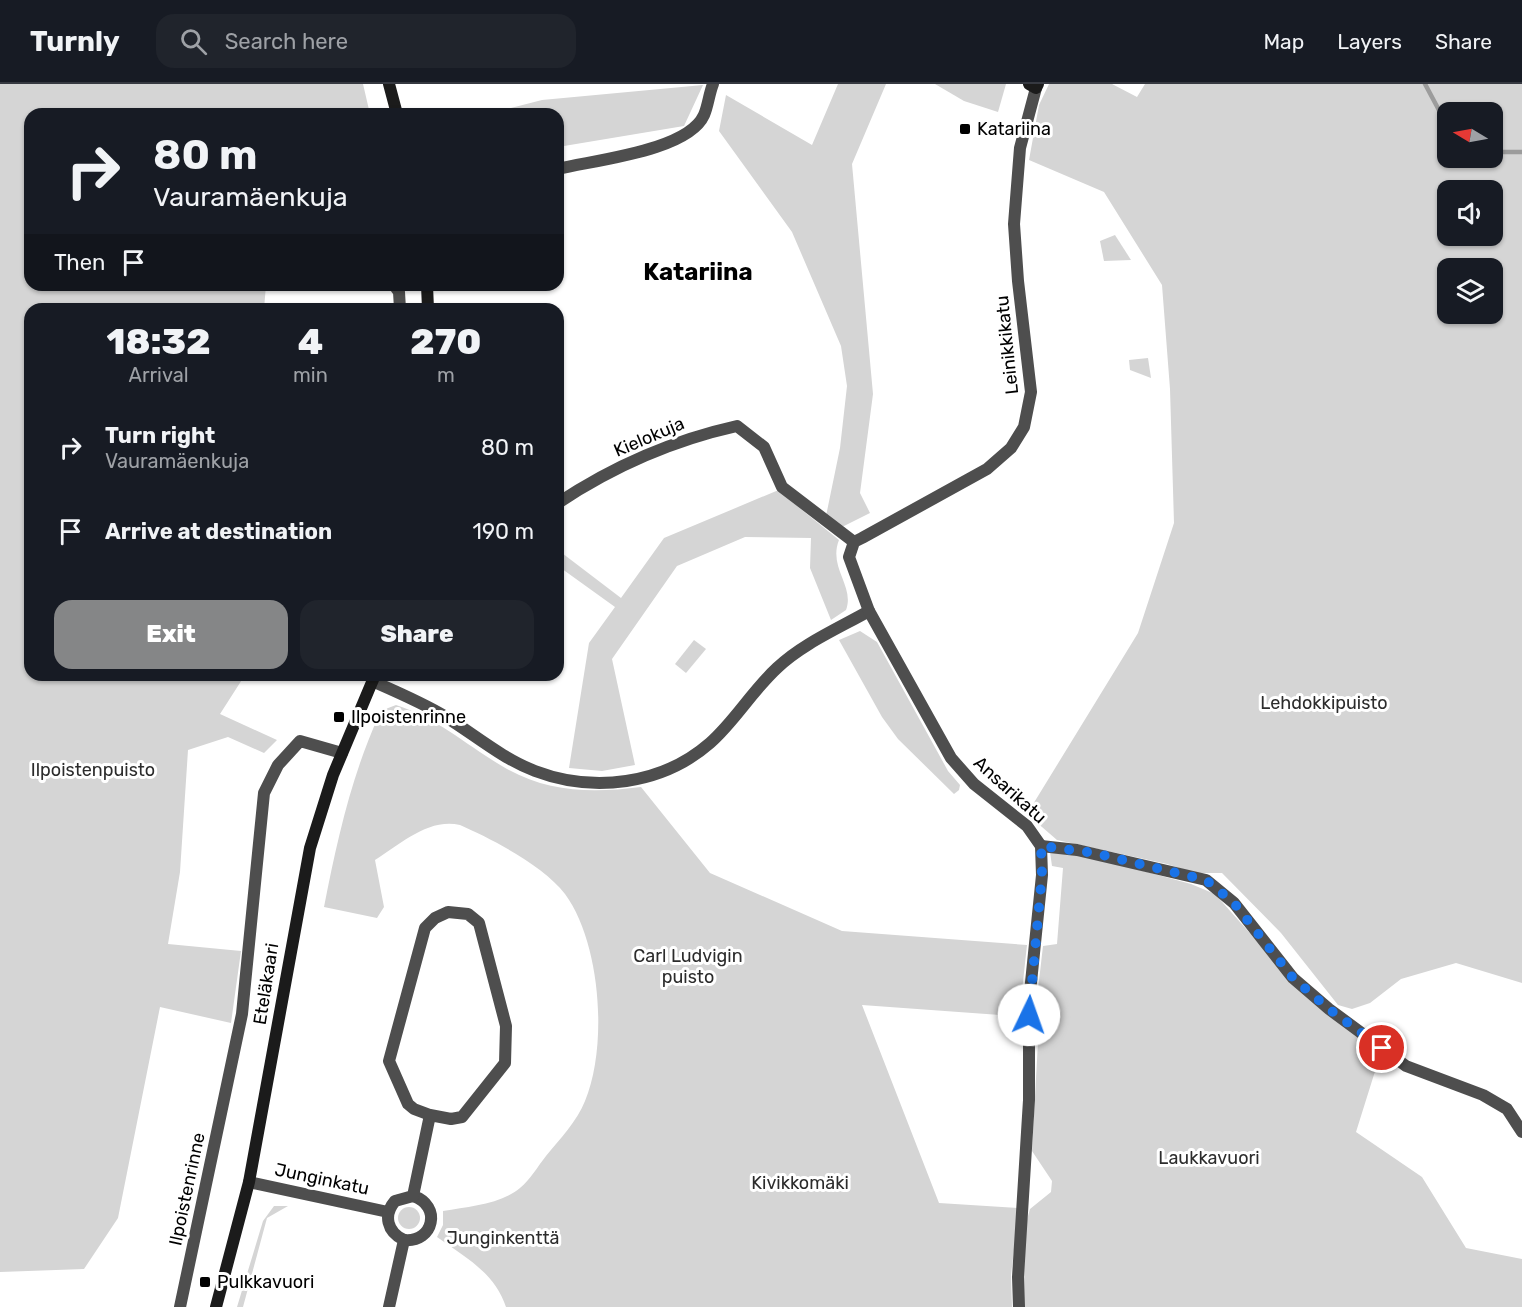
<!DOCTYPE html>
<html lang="en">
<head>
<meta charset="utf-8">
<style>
	body { margin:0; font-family:Rubik,sans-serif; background:#20242c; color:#f1f3f6; height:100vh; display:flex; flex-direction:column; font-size:22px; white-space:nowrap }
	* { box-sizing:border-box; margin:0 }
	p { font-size:20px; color:#9ea1a6 }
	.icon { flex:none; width:33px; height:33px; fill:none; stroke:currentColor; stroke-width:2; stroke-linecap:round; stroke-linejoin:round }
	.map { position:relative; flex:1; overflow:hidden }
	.drawer { position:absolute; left:24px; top:219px; width:540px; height:378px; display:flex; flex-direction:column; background:#171b24; border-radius:18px; box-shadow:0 2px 4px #0004 }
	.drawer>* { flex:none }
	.banner { position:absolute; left:24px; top:24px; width:540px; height:183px; border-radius:18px; box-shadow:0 2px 4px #0004; background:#171b24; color:#f1f3f6; overflow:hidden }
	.needle { width:39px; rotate:280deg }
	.controls { position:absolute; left:1437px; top:18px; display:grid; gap:12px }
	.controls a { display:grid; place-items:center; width:66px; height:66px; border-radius:12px; background:#171b24; box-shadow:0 2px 4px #0004; font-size:30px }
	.pin { position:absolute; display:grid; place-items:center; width:51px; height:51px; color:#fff; margin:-26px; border:3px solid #fff; border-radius:50%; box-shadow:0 2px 6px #0007 }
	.me { position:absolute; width:66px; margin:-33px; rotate:3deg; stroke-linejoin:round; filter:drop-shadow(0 0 4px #0008) }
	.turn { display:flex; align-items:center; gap:21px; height:126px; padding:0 30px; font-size:27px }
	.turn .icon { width:78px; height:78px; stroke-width:2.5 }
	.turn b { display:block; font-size:42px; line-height:51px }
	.then { display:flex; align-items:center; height:57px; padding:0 30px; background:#0003; gap:12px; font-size:22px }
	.eta { display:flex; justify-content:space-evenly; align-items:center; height:102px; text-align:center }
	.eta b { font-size:36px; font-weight:800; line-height:42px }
	.button { display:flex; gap:12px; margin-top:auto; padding:12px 30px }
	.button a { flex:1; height:69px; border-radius:18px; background:#858687; color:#fff; font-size:24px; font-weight:800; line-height:69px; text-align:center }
	.button a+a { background:#20242c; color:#f1f3f6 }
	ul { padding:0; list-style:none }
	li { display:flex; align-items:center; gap:18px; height:84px; padding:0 30px }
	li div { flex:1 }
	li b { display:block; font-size:22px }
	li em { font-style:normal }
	header { display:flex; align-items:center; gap:36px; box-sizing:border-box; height:84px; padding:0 30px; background:#171b24; border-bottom:2px solid #363941 }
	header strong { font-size:28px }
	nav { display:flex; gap:33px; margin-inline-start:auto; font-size:21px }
	.search { width:420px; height:54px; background:#20242c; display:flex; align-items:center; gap:15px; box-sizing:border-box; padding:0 21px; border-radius:18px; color:#9ea1a6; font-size:22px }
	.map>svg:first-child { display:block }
	.green { fill:#d5d5d5; fill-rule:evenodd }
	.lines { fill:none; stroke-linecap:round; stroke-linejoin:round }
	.stream { stroke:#9c9c9c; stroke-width:4.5 }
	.street { stroke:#4e4e4e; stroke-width:12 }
	.secondary { stroke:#1b1b1b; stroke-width:12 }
	.route { stroke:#1a73e8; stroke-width:10; stroke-dasharray:0 18 }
	.poi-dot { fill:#000; stroke:#fff; stroke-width:2 }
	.labels { text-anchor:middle; stroke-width:6; stroke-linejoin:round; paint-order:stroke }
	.poi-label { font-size:18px; fill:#000; stroke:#fff; text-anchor:start }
	.street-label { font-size:18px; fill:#000; stroke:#fff }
	.park-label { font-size:18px; fill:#2c2c2c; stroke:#fff }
	.district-label { font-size:24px; font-weight:bold; fill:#000; stroke:#fff }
</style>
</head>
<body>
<header>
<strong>Turnly</strong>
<div class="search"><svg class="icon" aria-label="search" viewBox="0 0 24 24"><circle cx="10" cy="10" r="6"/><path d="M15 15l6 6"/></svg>Search here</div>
<nav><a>Map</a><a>Layers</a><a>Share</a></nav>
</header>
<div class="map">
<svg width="1522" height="1223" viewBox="0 0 1522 1223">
	<rect width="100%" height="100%" fill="#fff"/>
	<g class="green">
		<path d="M0,0H363L370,30H30V201H266L264,225H30V591H245L220,630L277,656L264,669L228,653L188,666L180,788L168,860L241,867L231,939L160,923L118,1134L84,1185L0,1188Z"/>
		<path d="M838,0H886L852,80L873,310L860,409L870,429L842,443L826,432L840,364L847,302L841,262L792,148L719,47L726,11L812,61Z"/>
		<path d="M935,0H1006L998,28L964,17Z"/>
		<path d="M1049,0H1112L1137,13L1145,0H1522V899L1456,879L1401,895L1370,919L1352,925L1338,921L1281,849L1222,789H1195L1167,780L1057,756L1027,730L1138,549L1174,439L1170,305L1162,201L1104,108L1029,76L1039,21ZM1448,28H1492V74H1448ZM1448,106H1492V152H1448ZM1448,184H1492V230H1448Z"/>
		<path d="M703,1L684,42L558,63V30H487L542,16Z"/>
		<path d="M1115,151L1131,176L1104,177L1100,157Z"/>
		<path d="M1148,274L1151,294L1130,286L1129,276Z"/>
		<path d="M781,405L786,413L839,456C828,484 855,502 846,526L831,536L810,484L811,454L745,453L677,482L612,575L635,681L602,687L569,684L589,559L615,523L558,482V466L621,514L664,454Z"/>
		<path d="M860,547L877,558L948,687L960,701L959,706L954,710L898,655L882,633L839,556Z"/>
		<path d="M694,556L706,565L686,589L675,580Z"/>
		<path d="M396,621C438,634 470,664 507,685C550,709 594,709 641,703L710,789L842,847L1027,861L1020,925L1000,931L862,921L939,1119L1019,1124L1011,1191L1012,1223H506C495,1189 465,1173 437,1153L443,1141V1127C469,1122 499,1121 520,1104C530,1096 538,1082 546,1072C560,1055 577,1037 585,1017C608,962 601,859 565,810C544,782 492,755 460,741C428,734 401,760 375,776L384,823L377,834L324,823C337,757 351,693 379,631L383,626Z"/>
		<path d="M1050,768L1099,775L1191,800L1215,810L1264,865L1382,965L1356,1048L1422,1093L1466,1164L1522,1175V1223H1022L1026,1139L1030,1125L1051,1108L1052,1097L1032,1067L1039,940L1037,914L1043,862L1057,860L1063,784L1052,782Z"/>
		<path d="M274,1122H288L267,1134L243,1223H237L263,1137Z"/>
		<circle cx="409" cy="1134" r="11"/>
	</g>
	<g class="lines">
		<g class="stream">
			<path d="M1425,0L1448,43"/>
			<path d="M1492,68H1522"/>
		</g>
		<g class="street">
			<path d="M558,85C594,76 688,67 704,31C708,22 709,10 713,0"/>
			<path d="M394,201L399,208L400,225"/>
			<path d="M558,419C612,383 674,356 737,342L764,363L782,403L854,458"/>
			<path d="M372,597C397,608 423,619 446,633C475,651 503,675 535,687C593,709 662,701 710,659C735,637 752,607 777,584C802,560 839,544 869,527"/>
			<path d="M1041,762L1077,766L1206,796L1234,819L1293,894L1329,925L1406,982L1483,1011L1507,1025L1522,1048"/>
			<path d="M249,1098L388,1128"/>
			<path d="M404,1156C434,1159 442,1121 413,1112"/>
			<path d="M180,1223L242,930L264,709L278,681L300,657L342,669"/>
			<path d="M389,1223L404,1156C387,1148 383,1131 395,1117L413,1112L430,1031L451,1035L462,1033L505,979L506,942L479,839L468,830L448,828L435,834L425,844L389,977L408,1020L414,1025L430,1031"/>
			<path d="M1019,1223L1018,1193L1029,1016V918L1042,791L1041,762L1027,742L974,700L951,674L869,527L849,473L854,458L862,454L987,385L1011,364L1024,343L1031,308L1018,197L1014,140L1020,64L1036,4"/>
		</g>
		<g class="secondary">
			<path d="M389,0L397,30"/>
			<path d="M1029,0L1036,4L1038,0"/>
			<path d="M427,201L428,225"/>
			<path d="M216,1223L249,1098L310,764L333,691L375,591"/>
		</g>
	</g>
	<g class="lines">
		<path class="route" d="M1029,931L1042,791L1041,762L1094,769L1206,796L1234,819L1293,894L1329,925L1382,964"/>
	</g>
	<g class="poi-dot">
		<rect x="959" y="39" width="12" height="12" rx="3"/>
		<rect x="333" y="627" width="12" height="12" rx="3"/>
		<rect x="199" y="1192" width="12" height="12" rx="3"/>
	</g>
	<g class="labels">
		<g class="poi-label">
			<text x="977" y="51">Katariina</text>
			<text x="351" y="639">Ilpoistenrinne</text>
			<text x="217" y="1204">Pulkkavuori</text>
		</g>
		<g class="street-label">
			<text transform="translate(1007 261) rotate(-96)" y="6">Leinikkikatu</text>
			<text transform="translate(649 353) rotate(-23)" y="6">Kielokuja</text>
			<text transform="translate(1010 706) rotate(42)" y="6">Ansarikatu</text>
			<text transform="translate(266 900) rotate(-81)" y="6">Eteläkaari</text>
			<text transform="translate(322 1095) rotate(12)" y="6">Junginkatu</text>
			<text transform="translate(187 1105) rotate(-78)" y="6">Ilpoistenrinne</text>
		</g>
		<g class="park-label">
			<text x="1324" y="625">Lehdokkipuisto</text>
			<text x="93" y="692">Ilpoistenpuisto</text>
			<text x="688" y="878">Carl Ludvigin<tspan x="688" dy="21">puisto</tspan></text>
			<text x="1209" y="1080">Laukkavuori</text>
			<text x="800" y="1105">Kivikkomäki</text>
			<text x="503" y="1160">Junginkenttä</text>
		</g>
		<g class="district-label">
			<text x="698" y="196">Katariina</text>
		</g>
	</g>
</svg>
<div class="controls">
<a><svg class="needle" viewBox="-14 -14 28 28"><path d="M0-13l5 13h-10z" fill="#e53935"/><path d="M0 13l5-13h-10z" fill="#9ea1a6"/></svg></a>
<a><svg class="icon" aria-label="sound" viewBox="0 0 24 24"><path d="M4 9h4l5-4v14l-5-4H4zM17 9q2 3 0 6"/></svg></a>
<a><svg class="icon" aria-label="layers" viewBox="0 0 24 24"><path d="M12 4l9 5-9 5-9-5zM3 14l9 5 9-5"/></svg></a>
</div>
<div class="pin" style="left:1382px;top:964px;background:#d93025"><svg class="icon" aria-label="arrive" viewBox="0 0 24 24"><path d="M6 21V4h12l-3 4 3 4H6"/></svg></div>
<svg class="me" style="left:1029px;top:931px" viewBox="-20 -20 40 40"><circle r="19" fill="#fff"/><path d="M0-13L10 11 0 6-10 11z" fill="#1a73e8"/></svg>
<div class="banner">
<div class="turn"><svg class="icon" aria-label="right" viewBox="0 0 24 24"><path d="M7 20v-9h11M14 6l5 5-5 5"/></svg><div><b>80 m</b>Vauramäenkuja</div></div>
<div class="then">Then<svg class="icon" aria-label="arrive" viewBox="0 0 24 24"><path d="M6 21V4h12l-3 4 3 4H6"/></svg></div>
</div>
<section class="drawer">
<div class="eta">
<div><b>18:32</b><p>Arrival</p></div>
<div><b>4</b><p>min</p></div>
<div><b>270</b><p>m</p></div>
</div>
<ul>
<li><svg class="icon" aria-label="right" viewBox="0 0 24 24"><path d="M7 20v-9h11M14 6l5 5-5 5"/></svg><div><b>Turn right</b><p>Vauramäenkuja</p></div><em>80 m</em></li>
<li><svg class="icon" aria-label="arrive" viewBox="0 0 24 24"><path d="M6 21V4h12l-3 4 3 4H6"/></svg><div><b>Arrive at destination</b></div><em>190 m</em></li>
</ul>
<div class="button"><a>Exit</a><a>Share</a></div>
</section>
</div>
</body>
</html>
